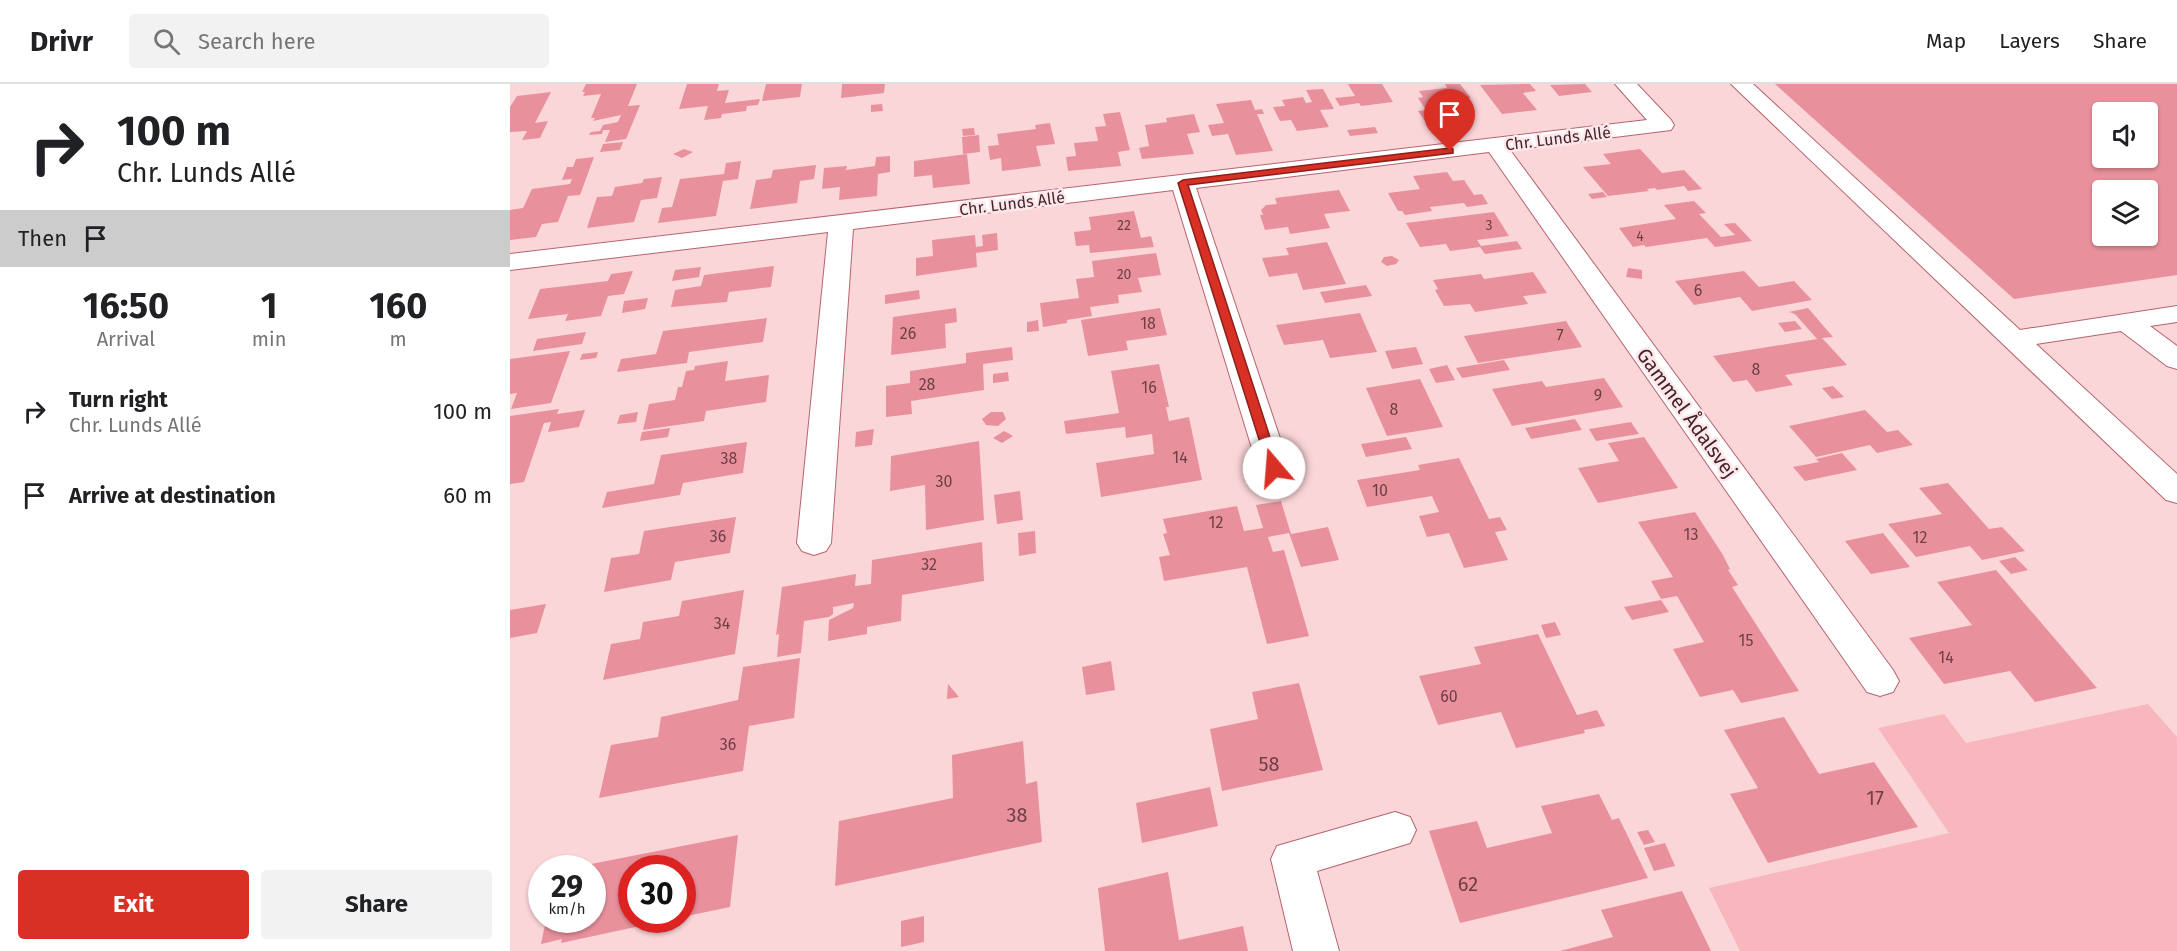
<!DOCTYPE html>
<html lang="en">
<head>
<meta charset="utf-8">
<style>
	body { margin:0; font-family:"Fira Sans",sans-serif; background:#f2f2f2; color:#202124; height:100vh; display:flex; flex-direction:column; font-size:22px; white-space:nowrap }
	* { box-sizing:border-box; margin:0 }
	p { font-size:20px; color:#757577 }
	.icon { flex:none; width:33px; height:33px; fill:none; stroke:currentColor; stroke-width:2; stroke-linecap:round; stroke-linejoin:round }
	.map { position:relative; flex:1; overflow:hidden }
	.side { display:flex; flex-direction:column; background:#fff; width:510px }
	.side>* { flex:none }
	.banner { background:#fff; color:#202124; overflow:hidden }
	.buttons { position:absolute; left:1582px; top:18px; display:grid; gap:12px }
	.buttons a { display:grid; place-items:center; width:66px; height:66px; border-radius:6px; background:#fff; box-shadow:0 2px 4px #0004; font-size:30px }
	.speed { position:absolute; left:18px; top:771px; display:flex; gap:12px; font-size:30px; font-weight:700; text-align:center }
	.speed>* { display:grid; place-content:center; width:78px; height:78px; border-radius:50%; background:#fff; box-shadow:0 2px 4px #0004; line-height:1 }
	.speed small { font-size:15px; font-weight:400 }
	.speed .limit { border:9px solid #d22; background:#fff; color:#111 }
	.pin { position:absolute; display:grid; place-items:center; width:51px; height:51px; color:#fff; margin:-62px -26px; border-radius:50% 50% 50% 0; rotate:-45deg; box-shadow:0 0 6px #0007 }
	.pin .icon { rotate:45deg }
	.me { position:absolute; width:66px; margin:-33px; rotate:342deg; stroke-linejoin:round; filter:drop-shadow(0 0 4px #0008) }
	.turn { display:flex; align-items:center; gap:21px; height:126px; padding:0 18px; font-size:27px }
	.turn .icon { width:78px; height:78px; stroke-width:2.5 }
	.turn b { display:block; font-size:42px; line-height:51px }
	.then { display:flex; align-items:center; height:57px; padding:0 18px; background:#0003; gap:12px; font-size:22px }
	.eta { display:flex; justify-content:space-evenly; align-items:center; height:102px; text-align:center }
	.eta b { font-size:36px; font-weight:700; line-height:42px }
	.primary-button { display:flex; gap:12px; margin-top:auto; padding:12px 18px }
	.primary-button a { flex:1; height:69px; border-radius:6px; background:#d93025; color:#fff; font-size:24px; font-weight:700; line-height:69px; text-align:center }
	.primary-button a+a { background:#f2f2f2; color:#202124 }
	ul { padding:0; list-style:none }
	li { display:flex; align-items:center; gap:18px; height:84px; padding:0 18px }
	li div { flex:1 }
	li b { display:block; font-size:22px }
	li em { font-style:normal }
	header { display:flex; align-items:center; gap:36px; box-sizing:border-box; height:84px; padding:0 30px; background:#fff; border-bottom:2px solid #e0e0e0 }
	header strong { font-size:28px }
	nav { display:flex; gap:33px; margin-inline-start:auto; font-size:21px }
	.search { width:420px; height:54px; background:#f2f2f2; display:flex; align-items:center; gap:15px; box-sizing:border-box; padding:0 21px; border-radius:6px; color:#757577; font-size:22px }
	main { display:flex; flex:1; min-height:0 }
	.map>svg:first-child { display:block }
	.green { fill:#f8b6bd }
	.building { fill:#e8919c; fill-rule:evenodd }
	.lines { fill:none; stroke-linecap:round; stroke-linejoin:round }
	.minor-casing { stroke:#b6646f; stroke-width:2 }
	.minor { fill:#fff; fill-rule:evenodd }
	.route { fill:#d93025; stroke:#8d1f18; stroke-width:1.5 }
	.labels { text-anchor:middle; stroke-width:5; stroke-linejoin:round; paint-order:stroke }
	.far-number-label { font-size:14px; fill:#6f3f46 }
	.far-street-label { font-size:16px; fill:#472429; stroke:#fce8ea }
	.number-label { font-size:16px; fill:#6f3f46 }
	.street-label { font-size:20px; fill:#472429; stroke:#fce8ea }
	.near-number-label { font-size:20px; fill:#6f3f46 }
</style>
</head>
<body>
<header>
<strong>Drivr</strong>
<div class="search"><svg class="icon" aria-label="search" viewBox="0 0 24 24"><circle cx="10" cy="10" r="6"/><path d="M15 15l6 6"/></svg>Search here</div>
<nav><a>Map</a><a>Layers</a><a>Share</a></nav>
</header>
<main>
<section class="side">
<div class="banner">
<div class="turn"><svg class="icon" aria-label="right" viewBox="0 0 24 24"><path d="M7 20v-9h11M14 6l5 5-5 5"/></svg><div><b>100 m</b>Chr. Lunds Allé</div></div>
<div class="then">Then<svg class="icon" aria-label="arrive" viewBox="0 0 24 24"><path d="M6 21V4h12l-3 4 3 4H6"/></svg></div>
</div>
<div class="eta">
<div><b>16:50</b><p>Arrival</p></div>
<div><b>1</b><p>min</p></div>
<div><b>160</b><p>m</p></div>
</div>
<ul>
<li><svg class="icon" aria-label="right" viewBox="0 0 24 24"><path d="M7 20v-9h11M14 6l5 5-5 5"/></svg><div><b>Turn right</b><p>Chr. Lunds Allé</p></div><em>100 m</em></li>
<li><svg class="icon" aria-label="arrive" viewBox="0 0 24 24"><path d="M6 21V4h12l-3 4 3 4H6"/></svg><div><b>Arrive at destination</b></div><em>60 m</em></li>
</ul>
<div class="primary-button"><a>Exit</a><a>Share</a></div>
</section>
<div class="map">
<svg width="1667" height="867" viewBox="0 0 1667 867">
	<rect width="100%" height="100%" fill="#fbd6d9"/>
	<path class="green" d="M1638,620L1667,653V867H1230L1199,804L1439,749L1368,644L1434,630L1456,659Z"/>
	<g class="building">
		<path d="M76,0H127L118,22L130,21L116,55L95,58L100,46H93L92,50L79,51L81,48L90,47L93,41L108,38L111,31L83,37L85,34H81L91,10L73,12L75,8H72Z"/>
		<path d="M177,0H209L207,7L219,6L215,19L250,15L248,21L237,22L236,27L212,30L211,34L194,36L198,22L169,25Z"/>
		<path d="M256,0H292L290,13L252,17Z"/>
		<path d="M332,0H375L374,9L331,14Z"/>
		<path d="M838,0H872L883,18L851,22L849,19L830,22L825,14L845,12Z"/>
		<path d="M935,0H950L961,14L949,15L962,33L933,36L935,41L919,43L908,27L916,26L908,14L913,13L909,7L937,4Z"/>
		<path d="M1020,0L1026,7L1013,9L1027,26L992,30L970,1Z"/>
		<path d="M1075,0L1082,8L1049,12L1040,1Z"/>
		<path d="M1265,0H1667V191L1504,215ZM1593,28H1638V74H1593ZM1593,106H1638V152H1593Z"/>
		<path d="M813,5L824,25L810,26L819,43L787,47L781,36L770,37L763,23L775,22L772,16L793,13L796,19L802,18L796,6Z"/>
		<path d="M41,8L25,39L38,37L30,54L12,56L17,47L0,48V23L7,12Z"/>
		<path d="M741,16L745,26L752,25L754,30H747L763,67L726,71L718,50L702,52L698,41L714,39L706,20Z"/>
		<path d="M372,20L373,27L361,28V21Z"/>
		<path d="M610,28L620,66L608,68L611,82L558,87L556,73L566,72L564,59L588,57L585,43L596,42L593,30Z"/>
		<path d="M684,30L690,48L677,50L684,70L632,75L629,64L639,62L635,41L657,38L656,34Z"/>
		<path d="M540,39L545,60L526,62L531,82L492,87L491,74L480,76L478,62L489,61L487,50L526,45L525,41Z"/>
		<path d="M865,43L868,49L840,52L837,46Z"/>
		<path d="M464,44L465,51L453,52L452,45Z"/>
		<path d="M469,51L470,68L453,70L452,53Z"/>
		<path d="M113,58L110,66L90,68L93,60Z"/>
		<path d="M174,65L183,68L172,74L163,70Z"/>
		<path d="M1130,65L1152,89L1174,86L1192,105L1178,107L1174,102L1147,106L1145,104L1137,105L1139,107L1098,112L1073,83L1101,80L1093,70Z"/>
		<path d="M457,70L460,100L423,104L422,91L404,93V77Z"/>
		<path d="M380,72V88L368,90L367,112L329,116L330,103L312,105L314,84L337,82L336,86L365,82L366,73Z"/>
		<path d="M84,73L70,111L58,112L48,138L32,140L26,153L0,156V126L13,124L22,105L60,100L62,95L52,96L57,83H63L66,75Z"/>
		<path d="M231,77L228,95L213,97L206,132L148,139L152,124L162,123L170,95L214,90L216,79Z"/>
		<path d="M306,81L304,95L290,97L287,119L240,125L246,96L261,94L263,86Z"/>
		<path d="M937,88L943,97L954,96L964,111L972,110L978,120L957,123L954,119L920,123L922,127L895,131L892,127H888L878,109L910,105L903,92Z"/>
		<path d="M152,93L147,114L131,116L124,138L77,144L87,113L102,112L105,103L132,99L134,95Z"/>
		<path d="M829,106L840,127L814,130L820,144L780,150L778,143L755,146L750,131H753L751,126L756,121L767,120L765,114Z"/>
		<path d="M1093,108L1097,113L1082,115L1078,110Z"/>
		<path d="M1184,117L1196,129L1189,130L1211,153L1225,151L1214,140L1225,139L1242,157L1205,163L1197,154L1136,163L1134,161L1123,163L1109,144L1166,135L1154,121Z"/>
		<path d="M624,127L631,154L641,152L644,163L580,169L579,161L566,162L564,148L581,146L579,133Z"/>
		<path d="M984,128L999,152L967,156L971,162L1007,157L1012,165L975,170L970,163L940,167L936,160L910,163L896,139Z"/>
		<path d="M487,149L488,166L466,169L467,183L406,192V174L423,172L422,156L465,151L466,163L473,162L472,151Z"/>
		<path d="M817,158L836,200L793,206L787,189L759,193L752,174L779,171L776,164Z"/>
		<path d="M646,169L651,191L628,194L632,208L608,211L609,219L580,223L582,232L557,236V239L533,243L530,219L569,214L566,195L584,193L582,177Z"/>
		<path d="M882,172L889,176L886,180L877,182L871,178L874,173Z"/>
		<path d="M264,182L261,203L219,208L217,218L161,223L165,206L191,202L194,191Z"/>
		<path d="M191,183L189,193L162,197L165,186Z"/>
		<path d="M1118,184L1132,186V195L1116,193Z"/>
		<path d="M123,187L114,210L98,212L91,232L55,237L58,230L18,235L30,205L98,197L101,190Z"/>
		<path d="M1234,187L1249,203L1284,197L1302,216L1242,227L1230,213L1184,221L1165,197Z"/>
		<path d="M1023,188L1037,209L1013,212L1018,220L965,228L960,220L934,222L925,206L928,205L923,196L971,190L974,195Z"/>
		<path d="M856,201L862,212L815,219L810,208Z"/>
		<path d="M409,206L410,215L375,220V211Z"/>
		<path d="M138,214L135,225L112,229L114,217Z"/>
		<path d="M446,224L447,238L435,240L436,264L381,271L383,233Z"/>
		<path d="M650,224L657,251L616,257L618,266L578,272L571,236Z"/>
		<path d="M1298,224L1323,253L1312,254L1337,281L1275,291L1283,301L1246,308L1237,296L1223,298L1203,272L1307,255L1285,230L1279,228Z"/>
		<path d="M850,229L867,268L820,274L813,256L774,261L766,241Z"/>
		<path d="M257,234L253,258L179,268L177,279L107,288L111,275L146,270L153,247Z"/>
		<path d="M528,236L529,247L517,248V238Z"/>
		<path d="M1056,237L1072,263L968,279L954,252Z"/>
		<path d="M1285,237L1292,245L1275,248L1268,239Z"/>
		<path d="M76,248L72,260L23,267L27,255Z"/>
		<path d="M502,263L503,276L473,280L474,306L401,317L402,330L376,333V302L400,299V287L456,279V269Z"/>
		<path d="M906,263L913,280L882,285L875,267Z"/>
		<path d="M60,267L41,319L1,325L7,309L0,310V275Z"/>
		<path d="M88,268L86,274L70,276L72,270Z"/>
		<path d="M994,276L1000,286L952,294L946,284Z"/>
		<path d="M218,277L215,297L259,291L256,318L196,327L194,337L133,346L139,320L165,316L168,303H172L176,287L184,286L185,282Z"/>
		<path d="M649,280L659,323H656L659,337L679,333L692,396L591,413L586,379L644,370L642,350L616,354L615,343L556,350L554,337L609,329L601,287Z"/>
		<path d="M937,281L945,296L926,299L919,285Z"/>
		<path d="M498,288L499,297L483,299V290Z"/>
		<path d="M1094,294L1113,323L1002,342L982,305L1032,297L1036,303Z"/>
		<path d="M910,295L933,343L877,352L856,304Z"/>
		<path d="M1323,302L1334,313L1322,315L1312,304Z"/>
		<path d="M49,325L47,330L75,326L69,343L38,348L41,338L34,339L14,398L0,400V332Z"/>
		<path d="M1355,326L1377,348L1388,346L1403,361L1367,369L1360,361L1306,373L1279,342Z"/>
		<path d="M128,328L126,338L107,340L110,331Z"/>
		<path d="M481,328H493L496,335L488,342L476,341L472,335Z"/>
		<path d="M1065,335L1072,346L1021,355L1015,344Z"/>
		<path d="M1121,338L1129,350L1086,357L1079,345Z"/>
		<path d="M160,344L158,353L130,357L132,348Z"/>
		<path d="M364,345L362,361L345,363L346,348Z"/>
		<path d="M494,347L503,352L492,359L483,354Z"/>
		<path d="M896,353L902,365L856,373L851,360Z"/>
		<path d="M1134,353L1168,404L1088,419L1068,384L1109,377L1098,359Z"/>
		<path d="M469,357L474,436L416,446L415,401L380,407L381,372Z"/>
		<path d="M237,358L233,389L173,399L170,411L92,424L97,408L144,400L151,371Z"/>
		<path d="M1332,369L1347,386L1295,397L1283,383L1309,378L1306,375Z"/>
		<path d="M949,374L979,435L990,433L997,446L985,448L998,476L954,484L939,449L917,453L909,432L929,428L922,412L857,423L847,396L910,386L908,381Z"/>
		<path d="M1438,399L1479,445L1492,443L1515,467L1472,476L1460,462L1406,473L1378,440L1432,430L1409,404Z"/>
		<path d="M510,407L513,436L487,440L484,411Z"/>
		<path d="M771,417L781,450L818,443L829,476L791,483L779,449L758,453L763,468L774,466L799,552L757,560L737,483L654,497L649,473L660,471L653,450L657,449L653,435L727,422L734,447L753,444L746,421Z"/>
		<path d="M1185,428L1213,471L1220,485L1218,486L1228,501L1222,503L1289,607L1231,619L1223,606L1190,613L1163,565L1194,558L1167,512L1151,515L1141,497L1163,493L1128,438Z"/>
		<path d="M226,433L220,469L165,478L161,496L94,508L101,474L129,470L134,447Z"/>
		<path d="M525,447L526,469L509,472L508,449Z"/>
		<path d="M1373,449L1400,483L1361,490L1335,457Z"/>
		<path d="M472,458L474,497L392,511L391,537L357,543V550L318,557L319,536L343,524L344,519L323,523V530L319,533L294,537L291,569L267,573L269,550L266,551L272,503L346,490L345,502L361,500L362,476Z"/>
		<path d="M1505,473L1518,486L1501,490L1489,477Z"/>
		<path d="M1486,486L1587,604L1525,618L1500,587L1434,600L1399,554L1462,541L1427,498Z"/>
		<path d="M234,506L225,570L93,596L101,560L130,555L133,538L169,532L172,517Z"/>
		<path d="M1151,516L1159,528L1122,536L1114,523Z"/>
		<path d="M36,520L27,549L0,554V526Z"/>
		<path d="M1045,538L1051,551L1036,554L1031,541Z"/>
		<path d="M1028,550L1067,631L1087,626L1095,642L1074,646L1075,649L1006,664L991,628L928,641L909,592L971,580L964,563Z"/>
		<path d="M290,574L284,634L239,642L233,687L89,714L101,661L148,653L151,633L228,616L233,583Z"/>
		<path d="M601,577L605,606L576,611L572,583Z"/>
		<path d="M789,599L813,686L712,707L700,645L748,635L742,608Z"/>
		<path d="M438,600L449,613L437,615Z"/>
		<path d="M1274,633L1309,690L1364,678L1408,743L1258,779L1220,710L1248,704L1214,646Z"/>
		<path d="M513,657L516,700L527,697L532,758L325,802L329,737L443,714L442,671Z"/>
		<path d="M700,703L708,742L632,759L626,719Z"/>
		<path d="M1089,710L1102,736L1109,734L1138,794L950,839L919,747L967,737L977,764L1042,749L1031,722Z"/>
		<path d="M1138,746L1145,758L1134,761L1127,748Z"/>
		<path d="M228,751L220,823L172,833V784H122V836H158L51,859L52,855L31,860L36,836H82V784L66,783Z"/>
		<path d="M1155,759L1165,782L1144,787L1134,764Z"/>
		<path d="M658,788L669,856L733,842L738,867H595L588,804Z"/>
		<path d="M1172,807L1201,867H1050L1103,853L1091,826Z"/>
		<path d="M414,832V858L391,863V837Z"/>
	</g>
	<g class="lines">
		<defs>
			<g id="minor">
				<path d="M1105,0H1127L1161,36L1164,41L1161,46L1000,66L1383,586L1389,597L1383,608L1370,612L1357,608L979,68L686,104L780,384L775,391L764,395L753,391L748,384L663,106L343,145L321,459L316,467L304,471L292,467L287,459L318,148L0,186V170L1137,36Z"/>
				<path d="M1221,0H1243L1510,246L1667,222V238L1640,242L1667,262V285L1657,282L1611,247L1526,260L1667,390V419L1656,416Z"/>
				<path d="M885,728L900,733L906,746L900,759L807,787L829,867H783L761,775L767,762Z"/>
			</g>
		</defs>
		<use href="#minor" class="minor-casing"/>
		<use href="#minor" class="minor"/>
	</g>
	<path class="route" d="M940,64L943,65V69L678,101L770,384L768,387H759L668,99L673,96Z"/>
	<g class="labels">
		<g class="far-number-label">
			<text x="614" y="146">22</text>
			<text x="979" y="146">3</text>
			<text x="1130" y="157">4</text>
			<text x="614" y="195">20</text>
		</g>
		<g class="far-street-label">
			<text transform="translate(1048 54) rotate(-7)" y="6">Chr. Lunds Allé</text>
			<text transform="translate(502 119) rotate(-7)" y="6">Chr. Lunds Allé</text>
		</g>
		<g class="number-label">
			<text x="1188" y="212">6</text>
			<text x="638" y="245">18</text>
			<text x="398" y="255">26</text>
			<text x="1050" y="257">7</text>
			<text x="1246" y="291">8</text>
			<text x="417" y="306">28</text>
			<text x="639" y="309">16</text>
			<text x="1088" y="317">9</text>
			<text x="884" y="331">8</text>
			<text x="670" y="379">14</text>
			<text x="219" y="380">38</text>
			<text x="434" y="403">30</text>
			<text x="870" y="412">10</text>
			<text x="706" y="444">12</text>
			<text x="1181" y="456">13</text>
			<text x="208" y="458">36</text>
			<text x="1410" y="459">12</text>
			<text x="419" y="486">32</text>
			<text x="212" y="545">34</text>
			<text x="1236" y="562">15</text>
			<text x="1436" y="579">14</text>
			<text x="939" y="618">60</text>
			<text x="218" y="666">36</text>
		</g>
		<g class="street-label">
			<text transform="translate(1177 329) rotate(54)" y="7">Gammel Ådalsvej</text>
		</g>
		<g class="near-number-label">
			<text x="759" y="687">58</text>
			<text x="1365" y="721">17</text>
			<text x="507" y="738">38</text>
			<text x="958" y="807">62</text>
		</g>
	</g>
</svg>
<div class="buttons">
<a><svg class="icon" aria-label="sound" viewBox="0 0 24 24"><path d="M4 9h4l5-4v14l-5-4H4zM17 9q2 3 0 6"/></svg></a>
<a><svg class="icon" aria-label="layers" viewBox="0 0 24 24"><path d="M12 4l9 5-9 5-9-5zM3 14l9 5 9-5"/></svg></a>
</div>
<div class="speed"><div>29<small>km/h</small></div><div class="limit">30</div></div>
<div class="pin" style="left:940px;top:67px;background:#d93025"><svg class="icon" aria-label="arrive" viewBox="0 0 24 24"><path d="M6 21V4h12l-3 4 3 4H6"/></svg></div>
<svg class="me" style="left:764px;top:384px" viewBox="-20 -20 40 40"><circle r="19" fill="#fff"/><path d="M0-13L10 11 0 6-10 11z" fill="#d93025"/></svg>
</div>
</main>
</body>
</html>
